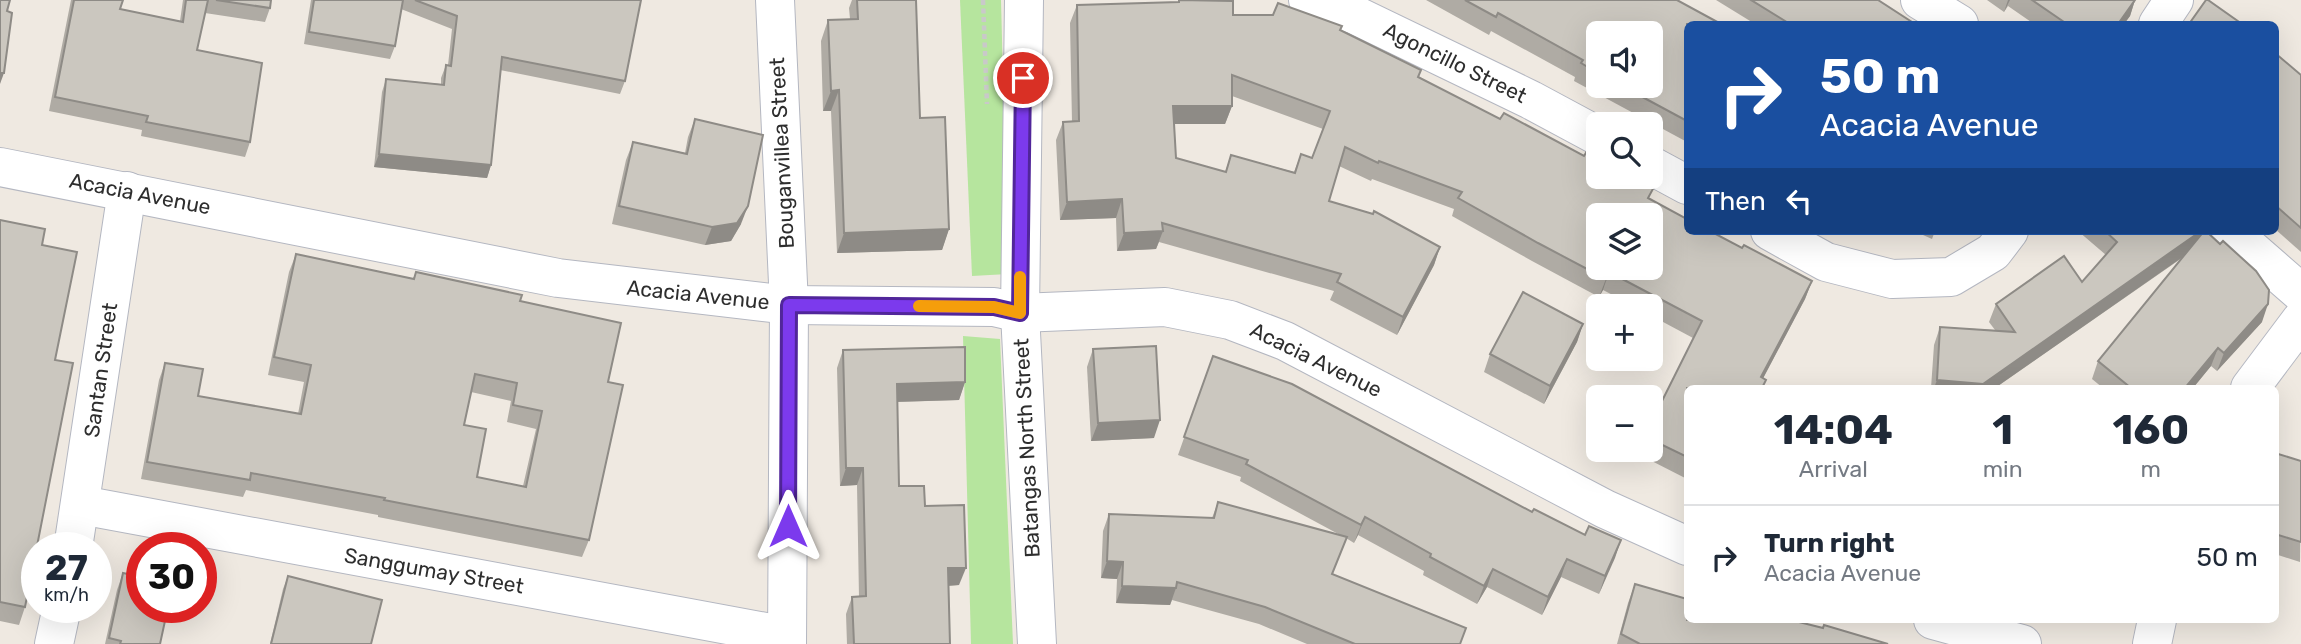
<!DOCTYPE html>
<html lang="en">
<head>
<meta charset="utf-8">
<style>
	body { margin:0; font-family:Rubik,sans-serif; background:#f2f2f3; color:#1f2937; height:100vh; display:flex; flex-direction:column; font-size:26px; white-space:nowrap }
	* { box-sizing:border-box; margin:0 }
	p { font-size:23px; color:#747a83 }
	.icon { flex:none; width:38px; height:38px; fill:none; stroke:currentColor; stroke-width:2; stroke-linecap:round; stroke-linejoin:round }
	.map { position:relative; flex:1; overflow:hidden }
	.sheet { position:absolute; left:1684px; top:385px; width:595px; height:238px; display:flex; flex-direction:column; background:#fff; border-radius:10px; box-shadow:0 7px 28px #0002 }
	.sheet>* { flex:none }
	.guide { position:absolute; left:1684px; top:21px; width:595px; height:214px; border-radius:10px; box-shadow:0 7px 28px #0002; background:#1a4fa0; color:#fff; overflow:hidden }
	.buttons { position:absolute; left:1586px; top:21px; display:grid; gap:14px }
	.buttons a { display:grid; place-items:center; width:77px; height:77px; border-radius:10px; background:#fff; box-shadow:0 7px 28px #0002; font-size:35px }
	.speed { position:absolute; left:21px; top:532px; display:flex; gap:14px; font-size:35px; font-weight:700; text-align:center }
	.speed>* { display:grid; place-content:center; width:91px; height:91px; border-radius:50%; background:#fff; box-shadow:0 7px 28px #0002; line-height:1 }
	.speed small { font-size:18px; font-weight:400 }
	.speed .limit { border:10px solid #d22; background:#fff; color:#111 }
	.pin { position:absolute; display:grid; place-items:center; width:60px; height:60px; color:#fff; margin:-30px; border:4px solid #fff; border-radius:50%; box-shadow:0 2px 7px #0007 }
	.me { position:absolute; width:77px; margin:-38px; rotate:0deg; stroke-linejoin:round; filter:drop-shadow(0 0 5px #0008) }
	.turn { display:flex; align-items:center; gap:24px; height:147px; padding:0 21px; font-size:32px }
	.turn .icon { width:91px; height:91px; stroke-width:2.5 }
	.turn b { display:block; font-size:49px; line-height:60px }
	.then { display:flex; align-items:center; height:66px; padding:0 21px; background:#0003; gap:14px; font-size:26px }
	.eta { display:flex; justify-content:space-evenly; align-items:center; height:119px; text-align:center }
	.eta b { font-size:42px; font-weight:700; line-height:49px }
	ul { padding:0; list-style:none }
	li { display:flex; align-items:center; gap:21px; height:105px; padding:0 21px; border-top:2px solid #e0e1e3 }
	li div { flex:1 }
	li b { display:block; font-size:26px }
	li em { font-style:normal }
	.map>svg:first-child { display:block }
	.green { fill:#b6e59e }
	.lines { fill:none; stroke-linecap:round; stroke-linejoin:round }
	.minor-casing { stroke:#b4b7c1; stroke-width:40 }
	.path { stroke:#c9c9c9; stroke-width:4.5; stroke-dasharray:5 3.5; stroke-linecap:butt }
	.minor { stroke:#fff; stroke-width:38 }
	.wall { fill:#afaba4; fill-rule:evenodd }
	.shaded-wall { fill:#8e8b86 }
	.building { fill:#cbc7bf; stroke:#8e8b86; stroke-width:2; fill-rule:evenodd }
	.route-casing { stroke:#51269a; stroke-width:18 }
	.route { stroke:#7c3aed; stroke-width:12 }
	.slow { stroke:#f59e0b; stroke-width:12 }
	.labels { text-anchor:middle; stroke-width:6; stroke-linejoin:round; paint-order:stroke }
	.street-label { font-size:21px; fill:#2e2e2e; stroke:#fff }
</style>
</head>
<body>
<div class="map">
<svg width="2301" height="644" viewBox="0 0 2301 644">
	<rect width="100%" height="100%" fill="#efe9e1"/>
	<g class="green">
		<path d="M960,0H1001L1008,274L972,276Z"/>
		<path d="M963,336L1000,339L1013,644H971Z"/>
	</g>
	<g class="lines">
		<defs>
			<g id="minor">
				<path d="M775,0L789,305L787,644"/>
				<path d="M1024,0L1020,313L1037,644"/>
				<path d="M1308,0L1353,14L1531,100L1598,136"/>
				<path d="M1920,0L1959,24"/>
				<path d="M2158,24L2174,0"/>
				<path d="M1650,165L1687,185"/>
				<path d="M0,167L558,278L789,305L994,307L1020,313L1165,307L1230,320L1285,341L1605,509L1687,546"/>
				<path d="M1770,231L1826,262L1892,279L1951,277L1993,252L2009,231"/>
				<path d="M2230,231L2301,293"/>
				<path d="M2250,388L2301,320"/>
				<path d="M81,505L787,636"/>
				<path d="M73,548L127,191"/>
				<path d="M1933,620L2022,644"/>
				<path d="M54,644L62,607"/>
				<path d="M2152,644L2157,620"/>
			</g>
		</defs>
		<use href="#minor" class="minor-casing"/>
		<path class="path" d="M983,0L987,104"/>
		<use href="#minor" class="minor"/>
	</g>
	<g class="wall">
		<path d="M71,0H123L120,9L180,21L183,0H271L270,8L265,22L205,13L197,50L250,142L245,157L141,136L142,130L49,111Z"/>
		<path d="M311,0H641L625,81L620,94L500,70L491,165L487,178L374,167L382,92L386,79L441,84V78L446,65H448L452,29L401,9L395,46L390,59L304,44Z"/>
		<path d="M852,0H916L920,118L949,229L942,250L837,253L831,111H823L821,41L828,20L850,19L849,8Z"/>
		<path d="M1426,0H1677L1687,24V142L1574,81L1575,77L1491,31L1489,35ZM1598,33L1650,86H1598Z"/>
		<path d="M1716,0H1878L1915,24H1755Z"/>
		<path d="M1987,0H2135L2130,16L2124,24H2034L2008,6L2004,12Z"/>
		<path d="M1077,5L1233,15L1340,30L1419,77L1742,248L1812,281L1805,299L1763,378L1687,388V479L1638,454L1640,450H1650V425L1693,338L1650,315V306H1634L1603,290L1599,297L1532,261L1452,216L1454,209L1372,179L1371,181L1339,166L1329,201L1440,247L1434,265L1397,335L1330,300L1334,291L1159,242L1156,249L1117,251L1116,218L1060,220L1056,140L1063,122H1072L1070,23ZM1232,96L1323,129L1312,158L1301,154L1294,172L1231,155L1225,172L1176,158L1174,124H1225L1232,106Z"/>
		<path d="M2275,53L2301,75V252L2275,229Z"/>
		<path d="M695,119L741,224L731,241L705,245L612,224L626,160L633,142L685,153L688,137Z"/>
		<path d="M0,220L42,245L55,360L25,607L19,625L0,621Z"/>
		<path d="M1914,231H1935L1932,239Z"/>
		<path d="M2078,231H2203V233L2262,322L2217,371L2211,366L2193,388H2103L2092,379L2098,361L2182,258L1995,388H1931L1934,345L1940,327L1995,330L1989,322L1996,304L2082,282L2106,255Z"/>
		<path d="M296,254L413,279L416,272L520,301L608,382L589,540L582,557L378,517V515L246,490L243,497L141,479L159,380L165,363L198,396L298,414L304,382L268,375L289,272ZM471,392L511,401L507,422L536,429L523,486L477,477L464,425Z"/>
		<path d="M1583,324L1577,342L1544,404L1484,372L1490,354Z"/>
		<path d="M1093,349L1154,438L1091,441L1087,367Z"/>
		<path d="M843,350L965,382L959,400L897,402L899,486L925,506L959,585L949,586L950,644H847L846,614L852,597H859L857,485L840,486L837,368Z"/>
		<path d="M1213,356L1532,512L1585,535L1621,540L1599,594L1561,577L1542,615L1487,587L1477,604L1423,575L1424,571L1358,535L1354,543L1346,538L1332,574L1461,644H1307L1259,624L1172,600L1170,605L1116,603L1117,579L1101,578L1103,531L1109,514L1212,518L1218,502L1342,536L1240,481L1241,477L1178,455Z"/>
		<path d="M2275,453L2301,461L2300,562L2275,554Z"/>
		<path d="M123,573L160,644H105L117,590Z"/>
		<path d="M288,576L371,644H270L283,589Z"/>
		<path d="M1635,584L1687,620L1823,628L1888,644H1617L1628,603Z"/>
	</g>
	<g class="shaded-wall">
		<path d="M2008,0H2010L2004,12Z"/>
		<path d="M2135,0L2130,16L2124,24H2118Z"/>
		<path d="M0,73H4L0,84Z"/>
		<path d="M839,90L831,111H823L831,91Z"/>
		<path d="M1173,106H1232L1225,124H1167Z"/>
		<path d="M379,154L491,165L487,178L374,167Z"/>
		<path d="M1122,199L1116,218L1060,220L1067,202Z"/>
		<path d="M748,206L741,224L731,241L705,245L712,227Z"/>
		<path d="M949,229L942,250L837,253L844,233Z"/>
		<path d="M1163,231L1156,249L1117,251L1124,233Z"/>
		<path d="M2201,231H2203L2197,247L1995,388H1934L1937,380Z"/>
		<path d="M1440,247L1434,265L1397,335L1403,317Z"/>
		<path d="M1609,272L1603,290L1599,297L1606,279Z"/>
		<path d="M1812,281L1805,299L1758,388L1761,377Z"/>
		<path d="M2268,304L2262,322L2217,371L2224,353Z"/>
		<path d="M1583,324L1577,342L1544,404L1550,386Z"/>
		<path d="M2218,348L2211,366L2193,388H2185Z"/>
		<path d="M965,382L959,400L891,402L897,384Z"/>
		<path d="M1160,420L1154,438L1091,441L1098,423Z"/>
		<path d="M846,468H863L857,485L840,486Z"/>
		<path d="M1365,517L1358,535L1354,543L1361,525Z"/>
		<path d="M1621,540L1615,558L1599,594L1605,576Z"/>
		<path d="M1567,559L1561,577L1542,615L1548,597Z"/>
		<path d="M1107,561L1123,562L1117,579L1101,578Z"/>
		<path d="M948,568H966L959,585L942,586Z"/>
		<path d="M1493,569L1487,587L1477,604L1484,586Z"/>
		<path d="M1122,586L1176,588L1170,605L1116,603Z"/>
	</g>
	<g class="building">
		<path d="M0,0H10L7,11L12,13L4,73H0Z"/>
		<path d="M74,0H123L120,9L183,22L186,0H208L197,50L262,63L250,142L146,122L148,116L55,97Z"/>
		<path d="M216,0H271L270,8Z"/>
		<path d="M314,0H403L395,46L309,32Z"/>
		<path d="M415,0H641L625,81L502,57L491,165L379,154L386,79L444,85L446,65L451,66L457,16Z"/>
		<path d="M857,0H916L920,118L945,117L949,229L844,233L839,90L831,91L828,20L858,19Z"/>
		<path d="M1179,0L1233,1V15H1273L1278,3L1342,26L1340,30L1421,70L1418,77L1500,119L1504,113L1584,156L1587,151L1598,157V177H1635L1654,187L1648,198L1687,219V231H1710L1742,248L1744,245L1812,281L1761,377L1766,380L1762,388H1687V457L1650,439V425L1702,321L1609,272L1606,279L1538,243L1458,198L1462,192L1379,161L1378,163L1345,147L1329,201L1373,214L1374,211L1440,247L1403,317L1337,282L1341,274L1162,223L1163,231L1124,233L1122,199L1067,202L1063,122L1079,121L1077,5L1179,2ZM1232,75L1330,111L1312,158L1301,154L1295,173L1231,155L1226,172L1176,158L1173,106H1232ZM1598,215H1650V268H1598Z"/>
		<path d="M1465,0H1677L1721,24H1687V121L1622,86H1650V33H1598V73L1581,63L1583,60L1498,13L1496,17Z"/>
		<path d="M1751,0H1878L1915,24H1790Z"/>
		<path d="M2032,0H2135L2118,24H2067Z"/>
		<path d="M2206,0H2208L2242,24H2189Z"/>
		<path d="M2275,53L2301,75V228L2275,205Z"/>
		<path d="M695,119L763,135L748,206L737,223L712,227L619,206L633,142L687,154Z"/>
		<path d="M0,220L45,229L42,245L77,252L55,360L73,363L25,607L0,602Z"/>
		<path d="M2105,231H2201L1983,384L1937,380L1940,327L2015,332L1996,304L2064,256L2082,282L2117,242Z"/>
		<path d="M2204,231H2206L2220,244L2223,241L2256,271L2269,290L2268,304L2224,353L2218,348L2185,388H2131L2098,361Z"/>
		<path d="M296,254L414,279L416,272L522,295L520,301L621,323L608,382L623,385L589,540L384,500L385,498L251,473L250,480L147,462L165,363L203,369L198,396L301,414L311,365L274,357ZM475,374L517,383L513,405L542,411L526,487L477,477L486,429L464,425Z"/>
		<path d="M1523,292L1583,324L1550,386L1490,354Z"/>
		<path d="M1156,346L1160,420L1098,423L1093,349Z"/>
		<path d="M965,347V382L897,384L899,486H924L925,506L964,505L966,568H948L950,644H854L852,597L866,596L863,468H846L843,350Z"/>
		<path d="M1213,356L1292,384L1532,512L1534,509L1585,535L1589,526L1621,540L1605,576L1567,559L1548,597L1493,569L1484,586L1430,557L1431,554L1365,517L1361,525L1246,464L1248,460L1184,437Z"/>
		<path d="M2275,453L2301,461V542L2275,534Z"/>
		<path d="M1218,502L1347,537L1332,574L1466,628L1460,644H1355L1265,607L1177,582L1176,588L1122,586L1123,562L1107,561L1109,514L1214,518Z"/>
		<path d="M123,573L142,577V607H168L160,644H120L121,641L109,638Z"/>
		<path d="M288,576L382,600L371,644H271Z"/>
		<path d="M1635,584L1687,599V620H1791L1823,628L1824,625L1888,644H1640L1621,634Z"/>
	</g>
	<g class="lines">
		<defs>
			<path id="route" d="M788,526L789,305L994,307L1020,313L1023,78"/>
		</defs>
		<use href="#route" class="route-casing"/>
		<use href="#route" class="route"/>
		<path class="slow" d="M919,306L994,307L1020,313V277"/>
	</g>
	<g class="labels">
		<g class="street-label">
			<text transform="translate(1455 63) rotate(26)" y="7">Agoncillo Street</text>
			<text transform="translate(782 153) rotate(-93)" y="7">Bouganvillea Street</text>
			<text transform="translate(140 194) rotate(11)" y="7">Acacia Avenue</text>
			<text transform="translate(698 295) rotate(6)" y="7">Acacia Avenue</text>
			<text transform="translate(1316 360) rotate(26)" y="7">Acacia Avenue</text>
			<text transform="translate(101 370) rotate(-82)" y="7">Santan Street</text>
			<text transform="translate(1027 448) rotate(-93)" y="7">Batangas North Street</text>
			<text transform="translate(434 571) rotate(10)" y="7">Sanggumay Street</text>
		</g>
	</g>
</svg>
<div class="buttons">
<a><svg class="icon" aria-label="sound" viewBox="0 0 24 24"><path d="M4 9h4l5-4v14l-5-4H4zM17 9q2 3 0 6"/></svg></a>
<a><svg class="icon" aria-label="search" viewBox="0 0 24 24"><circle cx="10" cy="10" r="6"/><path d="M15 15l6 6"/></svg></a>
<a><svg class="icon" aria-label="layers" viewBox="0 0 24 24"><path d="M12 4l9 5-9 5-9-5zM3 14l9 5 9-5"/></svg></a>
<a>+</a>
<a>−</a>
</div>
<div class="speed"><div>27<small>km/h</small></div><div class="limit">30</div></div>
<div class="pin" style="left:1023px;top:78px;background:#d93025"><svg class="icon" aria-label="arrive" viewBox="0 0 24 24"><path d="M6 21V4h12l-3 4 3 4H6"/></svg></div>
<svg class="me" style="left:788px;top:526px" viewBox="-20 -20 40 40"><path d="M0-17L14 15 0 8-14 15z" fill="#7c3aed" stroke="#fff" stroke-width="4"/></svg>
<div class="guide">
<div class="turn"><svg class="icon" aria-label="right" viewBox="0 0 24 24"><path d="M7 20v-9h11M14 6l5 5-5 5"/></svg><div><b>50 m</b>Acacia Avenue</div></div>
<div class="then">Then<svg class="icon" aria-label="left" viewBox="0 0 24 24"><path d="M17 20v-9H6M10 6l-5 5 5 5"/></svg></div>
</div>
<section class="sheet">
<div class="eta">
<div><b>14:04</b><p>Arrival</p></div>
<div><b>1</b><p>min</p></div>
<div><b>160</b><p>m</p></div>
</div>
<ul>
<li><svg class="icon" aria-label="right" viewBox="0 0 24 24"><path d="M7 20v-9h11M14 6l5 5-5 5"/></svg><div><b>Turn right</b><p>Acacia Avenue</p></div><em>50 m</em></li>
</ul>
</section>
</div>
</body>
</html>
